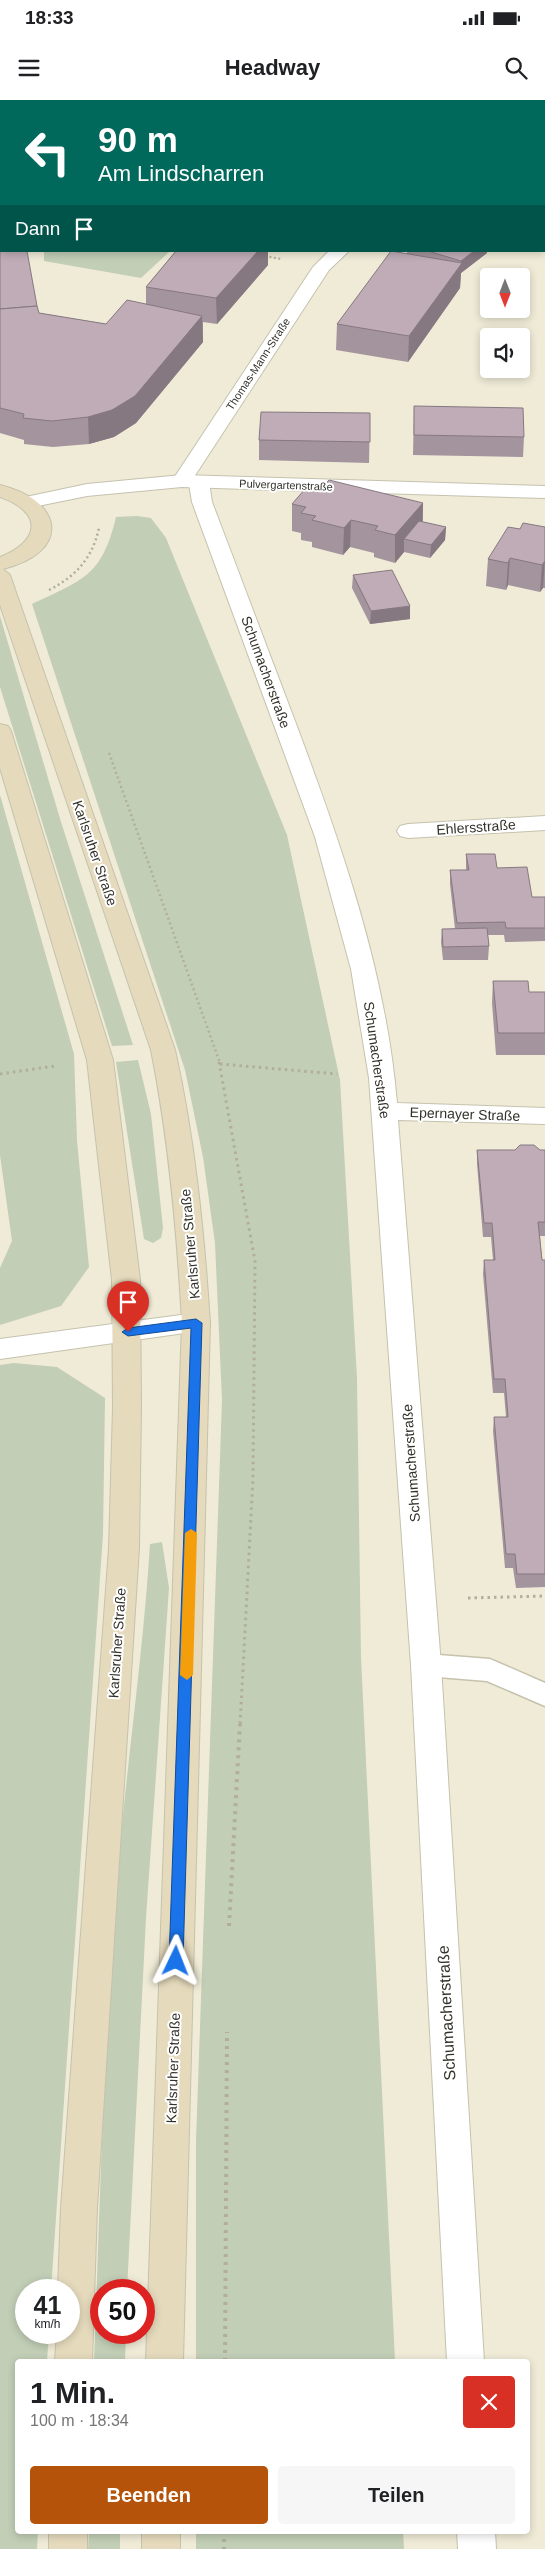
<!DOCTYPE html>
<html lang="de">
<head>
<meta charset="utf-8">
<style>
	body { margin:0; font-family:Helvetica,sans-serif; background:#f6f6f6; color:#202124; height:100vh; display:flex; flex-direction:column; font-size:19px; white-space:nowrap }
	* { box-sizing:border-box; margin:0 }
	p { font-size:16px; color:#757577 }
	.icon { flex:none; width:28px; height:28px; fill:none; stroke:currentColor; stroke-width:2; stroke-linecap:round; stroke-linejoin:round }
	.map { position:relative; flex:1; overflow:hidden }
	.details { position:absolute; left:15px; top:2259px; width:515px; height:175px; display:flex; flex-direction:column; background:#fff; border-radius:5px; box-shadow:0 2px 8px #0003 }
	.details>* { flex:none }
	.top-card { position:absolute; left:0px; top:0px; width:545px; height:152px; box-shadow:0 2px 8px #0003; background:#00695c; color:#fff; overflow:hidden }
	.needle { width:32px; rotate:180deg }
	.tools { position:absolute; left:480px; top:168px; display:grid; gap:10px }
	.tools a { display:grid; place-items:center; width:50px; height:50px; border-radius:5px; background:#fff; box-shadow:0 2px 8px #0003; font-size:25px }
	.speed { position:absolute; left:15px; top:2179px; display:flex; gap:10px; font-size:25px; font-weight:700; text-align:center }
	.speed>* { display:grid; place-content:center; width:65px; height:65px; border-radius:50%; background:#fff; box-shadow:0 2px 8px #0003; line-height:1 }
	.speed small { font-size:12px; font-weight:400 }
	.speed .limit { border:8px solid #d22; background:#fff; color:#111 }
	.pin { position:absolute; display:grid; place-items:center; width:42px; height:42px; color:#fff; margin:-51px -21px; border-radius:50% 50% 50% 0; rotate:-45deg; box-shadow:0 0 5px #0007 }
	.pin .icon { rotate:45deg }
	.me { position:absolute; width:55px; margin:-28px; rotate:2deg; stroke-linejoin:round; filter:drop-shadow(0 0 4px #0008) }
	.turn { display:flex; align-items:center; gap:18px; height:105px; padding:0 15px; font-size:22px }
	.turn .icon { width:65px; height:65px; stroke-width:2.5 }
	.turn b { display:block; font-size:35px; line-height:42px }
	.then { display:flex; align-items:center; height:48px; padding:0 15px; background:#0003; gap:10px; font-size:19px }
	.round { display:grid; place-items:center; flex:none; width:52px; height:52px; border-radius:5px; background:#f6f6f6 }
	.head { display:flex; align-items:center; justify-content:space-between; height:85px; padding:0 15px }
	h1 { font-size:30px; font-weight:800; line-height:38px }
	.primary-button { display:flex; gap:10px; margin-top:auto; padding:10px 15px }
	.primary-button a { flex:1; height:58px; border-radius:5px; background:#b45309; color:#fff; font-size:20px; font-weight:800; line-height:58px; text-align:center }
	.primary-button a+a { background:#f6f6f6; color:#202124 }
	.status { display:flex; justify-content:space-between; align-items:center; height:35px; padding:0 25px; background:#fff; direction:ltr }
	.status svg { height:14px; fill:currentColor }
	header { display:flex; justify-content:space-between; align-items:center; height:65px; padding:0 15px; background:#fff; font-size:22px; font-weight:800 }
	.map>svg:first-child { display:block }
	.green { fill:#c2ceb6 }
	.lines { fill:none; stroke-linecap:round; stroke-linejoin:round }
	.service-casing { stroke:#c5c2ae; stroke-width:3 }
	.minor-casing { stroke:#c5c2ae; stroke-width:2 }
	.tertiary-casing { stroke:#c5c2ae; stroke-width:2 }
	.secondary-casing { stroke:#c5c2ae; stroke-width:2 }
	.path-far3 { stroke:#b1ae9e; stroke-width:2; stroke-dasharray:2 2.5; stroke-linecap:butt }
	.path-far2 { stroke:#b1ae9e; stroke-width:2.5; stroke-dasharray:2 3; stroke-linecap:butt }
	.path-far1 { stroke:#b1ae9e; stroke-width:3; stroke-dasharray:2.5 4; stroke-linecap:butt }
	.path { stroke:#b1ae9e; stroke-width:4; stroke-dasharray:3 5; stroke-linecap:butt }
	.service { fill:#fff; fill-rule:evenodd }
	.minor { fill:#fff; fill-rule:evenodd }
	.tertiary { fill:#fff; fill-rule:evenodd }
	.secondary { fill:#e5dabc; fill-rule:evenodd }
	.wall { fill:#a4949d }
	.shaded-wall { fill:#867880 }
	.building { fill:#bfacb7; stroke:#867880 }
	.route { fill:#1a73e8; stroke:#114b97 }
	.slow { fill:#f59e0b }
	.labels { text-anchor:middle; stroke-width:4; stroke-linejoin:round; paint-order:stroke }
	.far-street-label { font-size:11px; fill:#33322a; stroke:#fff }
	.street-label { font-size:14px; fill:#33322a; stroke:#fff }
	.near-street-label { font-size:16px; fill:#33322a; stroke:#fff }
</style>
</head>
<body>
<div class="status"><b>18:33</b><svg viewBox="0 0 49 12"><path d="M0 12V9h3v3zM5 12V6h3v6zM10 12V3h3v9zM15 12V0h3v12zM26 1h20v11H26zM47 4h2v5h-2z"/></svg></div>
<header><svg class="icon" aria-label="menu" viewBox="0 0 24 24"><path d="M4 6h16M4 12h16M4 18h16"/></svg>Headway<svg class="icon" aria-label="search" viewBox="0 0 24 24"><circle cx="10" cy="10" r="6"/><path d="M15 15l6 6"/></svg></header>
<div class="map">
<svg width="545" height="2449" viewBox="0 0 545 2449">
	<rect width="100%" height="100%" fill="#efebd7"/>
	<g class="green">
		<path d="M44,151H170L141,178L44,161Z"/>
		<path d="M137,416L151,418L166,438L287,735L340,980L357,1278L361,1558L395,2261H196V2041L222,1300L215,1143L203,1057L185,970L32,504C83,480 102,476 116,417Z"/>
		<path d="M0,516L61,722L133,945L112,946L0,587Z"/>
		<path d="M0,695L74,954L77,1041L89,1167L61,1206L0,1225V1168L12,1141L0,1055Z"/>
		<path d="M138,960L151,1014L163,1128L161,1138L153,1143L144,1139L116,962Z"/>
		<path d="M14,1263L57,1267L105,1298L103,1434L51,2190H26V2232L49,2233L47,2261H18V2431H38L37,2449H0V1265Z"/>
		<path d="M162,1442L169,1488L146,1818L127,2190H101V2232L126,2233L125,2261H94C100,2101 104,1940 117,1780C126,1668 143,1557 150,1444Z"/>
		<path d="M89,2431H120V2449H88Z"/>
		<path d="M196,2431H403L404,2449H196Z"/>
	</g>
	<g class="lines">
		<defs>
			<path id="service" d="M426,1554L490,1559L545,1583V1606L487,1581L426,1576L416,1573L412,1565L416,1557Z"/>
			<g id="minor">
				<path d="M517,0H535L536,1H518Z"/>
				<path d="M329,151H349L329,170L194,377L206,378L209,382L212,402C240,475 267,548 295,621C341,744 386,871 397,1003L545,1008V1024L398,1020L441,1565L484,2261H447L411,1565L369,978L351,869L315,737L192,402L189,384L182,387L175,385L172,381L313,167Z"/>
				<path d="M545,716V730L408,738L400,736L397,731L400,726L408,724Z"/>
				<path d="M196,1213L206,1216L210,1223L206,1230L0,1259V1239Z"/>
				<path d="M457,2431H495L496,2449H458Z"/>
			</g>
			<path id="tertiary" d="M182,375L545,386V398L182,387L87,396L28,408L21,406L18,402L21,398L87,384Z"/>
			<g id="secondary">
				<path d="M0,385C66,401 70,453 3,469L10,475L175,950C195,1040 204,1131 210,1223L183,2261H146L182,1223C177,1131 169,1040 151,950L0,505V457C41,441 43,412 0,397Z"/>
				<path d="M0,624L8,626L11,631L113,960L140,1180L141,1308L139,1448L97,2108L92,2261H55L57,2232H69V2190H58L61,2108L109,1448L113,1308L112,1180L87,960L0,668Z"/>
				<rect x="49" y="2431" width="38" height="18"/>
				<rect x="142" y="2431" width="38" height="18"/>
			</g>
		</defs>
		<use href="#service" class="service-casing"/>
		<use href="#minor" class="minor-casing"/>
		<use href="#tertiary" class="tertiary-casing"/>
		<use href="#secondary" class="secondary-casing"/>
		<path class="path-far3" d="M265,156L281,159"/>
		<g class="path-far2">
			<path d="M49,490C76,476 92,459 99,428"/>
			<path d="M109,653L220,963"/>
		</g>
		<g class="path-far1">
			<path d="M219,962L255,1161L253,1378L240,1626"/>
			<path d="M220,964L337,974"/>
			<path d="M0,974L55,966"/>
			<path d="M468,1498L545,1496"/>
		</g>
		<g class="path">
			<path d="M229,1826L240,1624"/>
			<path d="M225,2261L227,1932"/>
			<path d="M224,2431V2449"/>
		</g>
		<use href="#service" class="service"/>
		<use href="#minor" class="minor"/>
		<use href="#tertiary" class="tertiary"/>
		<use href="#secondary" class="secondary"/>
	</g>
	<g class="wall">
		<path d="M0,0L1,1V26L0,25Z"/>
		<path d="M332,0H469V1H335Z"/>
		<path d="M0,108L37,206L39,213L106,224L146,204V187L176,151H268V165L217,224L203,222V242L136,323L114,337L89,344L53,347L24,344V340L0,333Z"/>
		<path d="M407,151H487V153L461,173L460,188L408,262L336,250L337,224L407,154Z"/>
		<path d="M414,306L524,337L523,357L413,355Z"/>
		<path d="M370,313L369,363L259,360V340Z"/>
		<path d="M318,392L423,403V422L446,427L445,440L430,458L404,452L395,463L374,457V453L350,447L343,455L312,447V442L301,440V433L292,431V404Z"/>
		<path d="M545,427V488H543L540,492L508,485L506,490L486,486L488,459L520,429Z"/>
		<path d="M353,475L410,519L370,524L352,488Z"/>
		<path d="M466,754L532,797H545V841L505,842L504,835H488L489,846L488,860H443L441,842L442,829H455L450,784V770H466Z"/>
		<path d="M493,881L529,892H545V955H496L492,903Z"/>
		<path d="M477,1050H545V1136H540L542,1160H545V1487L516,1488L513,1468H505L493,1331L494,1317H506L504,1293H493L483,1174L484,1160H493L491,1137H483L477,1064Z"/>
	</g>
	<g class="shaded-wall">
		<path d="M363,0H394L391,1H363Z"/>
		<path d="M545,71V95L544,96V72Z"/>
		<path d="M258,151H268V165L217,224L216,198Z"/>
		<path d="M474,151H487V153L461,173L460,188L408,262L409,236L461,164V161Z"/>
		<path d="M202,216L203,242L136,323L114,337L89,344L88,317Z"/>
		<path d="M423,403L422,430L404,439V452L395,463V435Z"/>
		<path d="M351,420L350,447L343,455L344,428Z"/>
		<path d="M446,427L445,440L430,458L431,445Z"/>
		<path d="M510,458L508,485L506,490L508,463Z"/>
		<path d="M545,460L543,488L540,492L542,465Z"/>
		<path d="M410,506V519L370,524L371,511Z"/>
	</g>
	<g class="building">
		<path d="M0,0H109L112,1H1V4L0,3Z"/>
		<path d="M393,0H464L462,1H391Z"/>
		<path d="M545,39V71L544,72V40Z"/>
		<path d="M0,108H1V151H27L37,206L0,209Z"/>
		<path d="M176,151H258L216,198L146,187Z"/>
		<path d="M391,151L462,163L409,236L337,224Z"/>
		<path d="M428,151H474L461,161Z"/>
		<path d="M127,200L202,216L135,296L112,310L88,317L52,321L23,318L24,314L0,308V209L37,206L39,213L106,224Z"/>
		<path d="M414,306L523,308L524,337L414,335Z"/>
		<path d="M261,312L370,313V342L259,340Z"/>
		<path d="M329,380L423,403L395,435L375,430L378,426L351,420L344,428L312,420L316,416L301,413L306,407L292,404L305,389L318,392Z"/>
		<path d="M419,421L446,427L431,445L404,439Z"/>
		<path d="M523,423L545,427V461L542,465L510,458L508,463L488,459L508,427L520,429Z"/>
		<path d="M392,470L410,506L371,511L353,475Z"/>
		<path d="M466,754H495L497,768L527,767L532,797H545V828H506L505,822L457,823L450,770H469Z"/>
		<path d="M487,828L489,846L443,847L442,829Z"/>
		<path d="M493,881H528L529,892H545V933H498Z"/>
		<path d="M520,1045H534L540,1050H545V1122H538L542,1160H545V1474H517L515,1454H506L494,1317H508L505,1279H494L484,1160H495L492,1123H484L477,1050H515Z"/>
	</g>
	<path class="route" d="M196,1219L202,1223L183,1861L181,1865H171L169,1861L191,1228L128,1236L122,1232L128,1228Z"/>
	<path class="slow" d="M191,1429L197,1433L193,1575L187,1580L180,1575L185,1433Z"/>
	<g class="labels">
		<g class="far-street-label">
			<text transform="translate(258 264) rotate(-57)" y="4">Thomas-Mann-Straße</text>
			<text transform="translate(286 385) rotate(2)" y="4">Pulvergartenstraße</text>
		</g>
		<g class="street-label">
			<text transform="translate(266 572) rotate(70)" y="5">Schumacherstraße</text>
			<text transform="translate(476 727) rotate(-4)" y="5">Ehlersstraße</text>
			<text transform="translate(95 753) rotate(71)" y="5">Karlsruher Straße</text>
			<text transform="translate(377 960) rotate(82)" y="5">Schumacherstraße</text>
			<text transform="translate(465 1014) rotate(2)" y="5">Epernayer Straße</text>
			<text transform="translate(190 1144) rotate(-95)" y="5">Karlsruher Straße</text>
			<text transform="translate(411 1363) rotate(-94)" y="5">Schumacherstraße</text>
			<text transform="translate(117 1543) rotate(-86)" y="5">Karlsruher Straße</text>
			<text transform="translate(173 1968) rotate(-88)" y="5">Karlsruher Straße</text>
		</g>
		<g class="near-street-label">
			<text transform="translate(446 1913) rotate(-93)" y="6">Schumacherstraße</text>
		</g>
	</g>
</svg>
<div class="tools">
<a><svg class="needle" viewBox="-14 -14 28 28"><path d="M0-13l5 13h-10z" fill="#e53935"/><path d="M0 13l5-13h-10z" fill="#757577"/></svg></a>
<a><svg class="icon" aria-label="sound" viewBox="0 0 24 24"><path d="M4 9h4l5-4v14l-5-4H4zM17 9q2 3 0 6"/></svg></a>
</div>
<div class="speed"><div>41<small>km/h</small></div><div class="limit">50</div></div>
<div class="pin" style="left:128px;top:1232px;background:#d93025"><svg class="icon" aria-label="arrive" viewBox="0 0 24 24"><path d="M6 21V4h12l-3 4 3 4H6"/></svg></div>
<svg class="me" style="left:176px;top:1861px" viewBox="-20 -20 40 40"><path d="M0-17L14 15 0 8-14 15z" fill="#1a73e8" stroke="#fff" stroke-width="4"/></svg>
<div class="top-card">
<div class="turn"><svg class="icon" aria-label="left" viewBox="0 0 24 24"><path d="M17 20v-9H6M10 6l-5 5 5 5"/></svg><div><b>90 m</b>Am Lindscharren</div></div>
<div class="then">Dann<svg class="icon" aria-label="arrive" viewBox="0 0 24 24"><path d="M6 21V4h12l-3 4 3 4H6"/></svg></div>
</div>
<section class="details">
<div class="head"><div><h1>1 Min.</h1><p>100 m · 18:34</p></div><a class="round" style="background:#d93025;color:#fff"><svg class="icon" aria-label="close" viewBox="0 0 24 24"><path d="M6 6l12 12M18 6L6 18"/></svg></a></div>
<div class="primary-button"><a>Beenden</a><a>Teilen</a></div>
</section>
</div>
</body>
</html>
